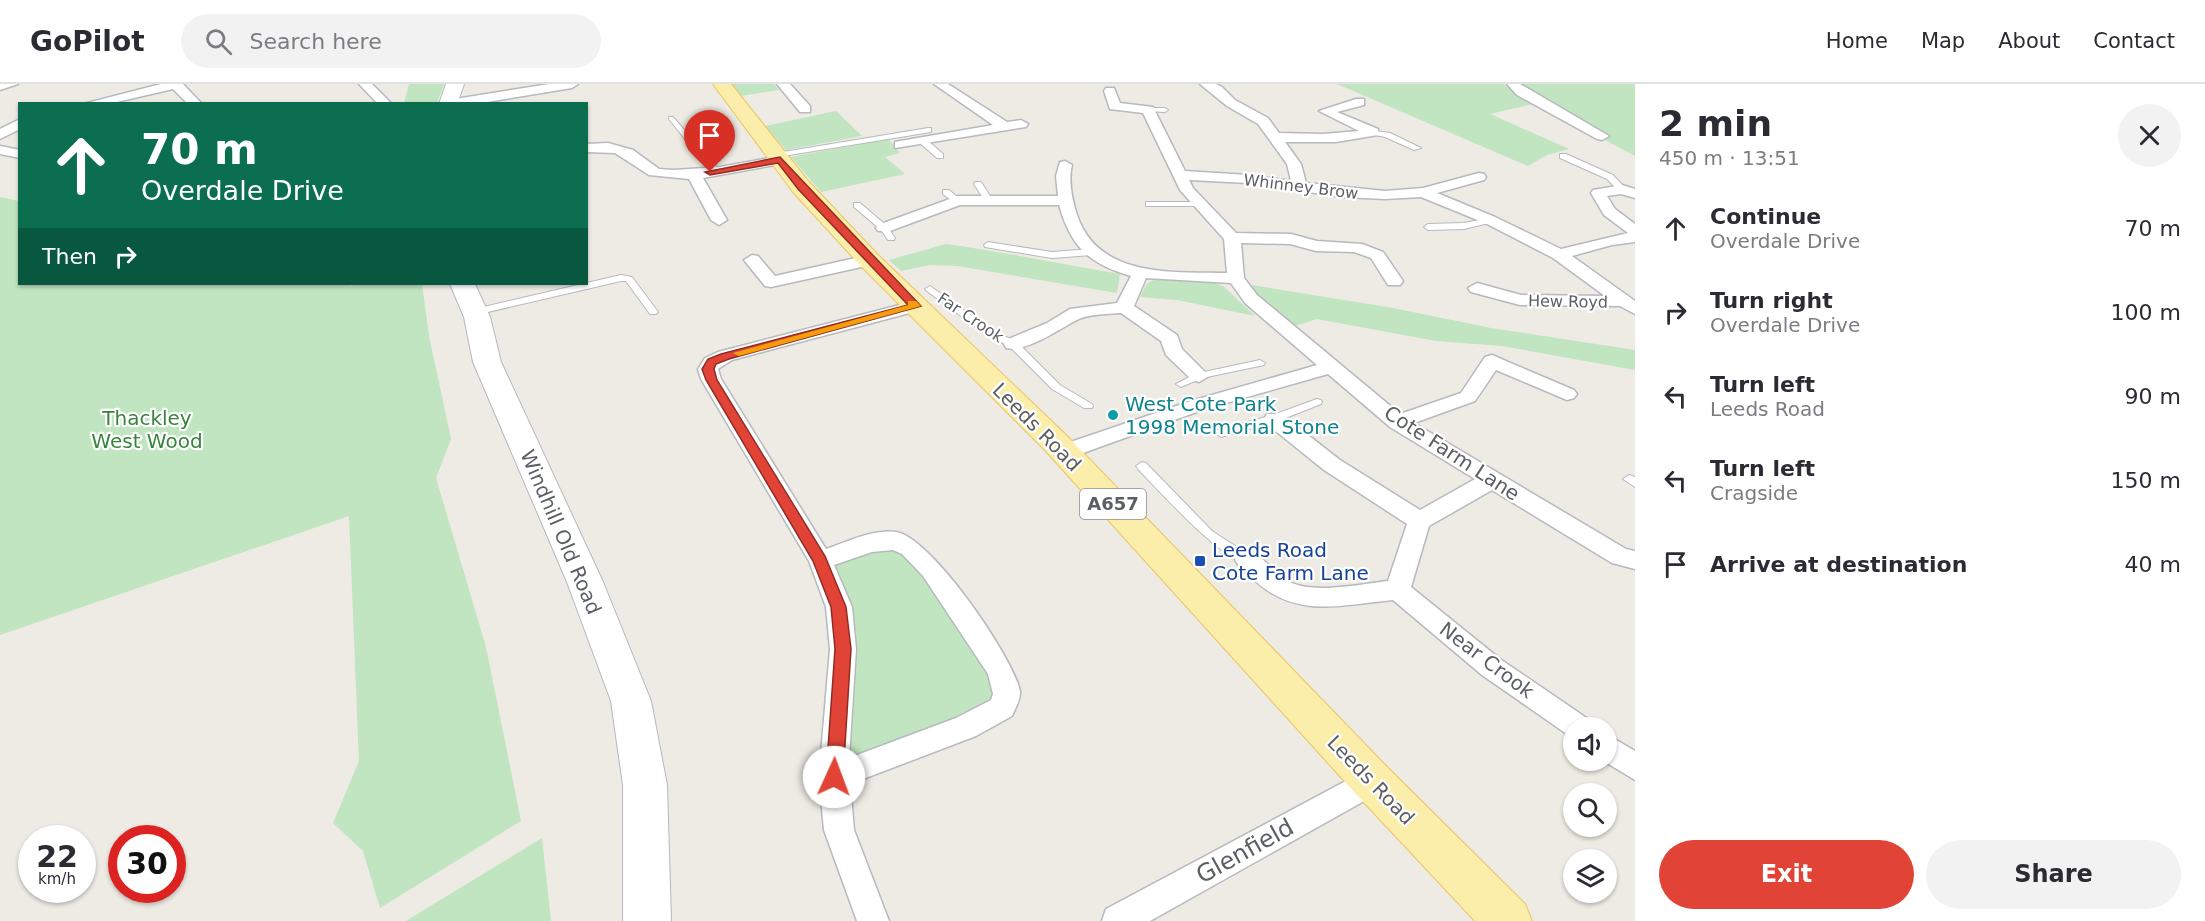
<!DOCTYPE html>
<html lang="en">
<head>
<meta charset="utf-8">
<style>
	body { margin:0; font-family:"DejaVu Sans",sans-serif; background:#f2f2f3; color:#2b2b33; height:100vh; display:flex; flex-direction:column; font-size:22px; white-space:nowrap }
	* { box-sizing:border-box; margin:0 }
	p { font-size:20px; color:#7c7c81 }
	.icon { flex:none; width:33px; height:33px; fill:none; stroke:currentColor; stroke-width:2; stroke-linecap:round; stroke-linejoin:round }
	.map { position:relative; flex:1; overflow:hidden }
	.sheet { display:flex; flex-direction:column; background:#fff; width:570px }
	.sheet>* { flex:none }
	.guide { position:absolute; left:18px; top:18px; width:570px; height:183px; border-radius:0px; box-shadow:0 2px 4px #0004; background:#0b6e4f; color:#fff; overflow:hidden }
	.controls { position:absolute; left:1563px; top:633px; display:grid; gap:12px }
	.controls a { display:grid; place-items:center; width:54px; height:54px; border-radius:50%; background:#fff; box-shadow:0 2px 4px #0004; font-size:30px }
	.speed { position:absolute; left:18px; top:741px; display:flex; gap:12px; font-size:30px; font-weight:700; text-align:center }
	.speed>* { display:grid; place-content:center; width:78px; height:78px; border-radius:50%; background:#fff; box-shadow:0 2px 4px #0004; line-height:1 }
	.speed small { font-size:15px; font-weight:400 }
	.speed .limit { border:9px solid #d22; background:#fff; color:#111 }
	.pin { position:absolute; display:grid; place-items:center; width:51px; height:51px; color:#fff; margin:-62px -26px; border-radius:50% 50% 50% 0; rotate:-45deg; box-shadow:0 0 6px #0007 }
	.pin .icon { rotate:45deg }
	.me { position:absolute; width:66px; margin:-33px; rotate:2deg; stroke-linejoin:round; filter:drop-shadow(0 0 4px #0008) }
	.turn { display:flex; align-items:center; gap:21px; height:126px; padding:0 24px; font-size:27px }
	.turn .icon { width:78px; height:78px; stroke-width:2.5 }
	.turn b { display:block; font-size:42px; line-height:51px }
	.then { display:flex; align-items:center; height:57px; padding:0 24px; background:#0003; gap:12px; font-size:22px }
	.round { display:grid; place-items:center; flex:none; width:63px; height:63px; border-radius:32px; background:#f2f2f3 }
	.overview { display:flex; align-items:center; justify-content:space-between; height:102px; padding:0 24px }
	h1 { font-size:36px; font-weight:800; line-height:45px }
	.primary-button { display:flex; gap:12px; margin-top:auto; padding:12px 24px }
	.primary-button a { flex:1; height:69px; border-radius:36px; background:#e14436; color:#fff; font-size:24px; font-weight:800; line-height:69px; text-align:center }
	.primary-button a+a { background:#f2f2f3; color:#2b2b33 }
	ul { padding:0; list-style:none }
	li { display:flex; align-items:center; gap:18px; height:84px; padding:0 24px }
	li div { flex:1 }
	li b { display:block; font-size:22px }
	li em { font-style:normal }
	header { display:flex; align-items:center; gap:36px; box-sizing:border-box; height:84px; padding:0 30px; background:#fff; border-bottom:2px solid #e1e1e2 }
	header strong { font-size:28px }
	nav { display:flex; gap:33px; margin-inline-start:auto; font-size:21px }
	.search { width:420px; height:54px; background:#f2f2f3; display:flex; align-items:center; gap:15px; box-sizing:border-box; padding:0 21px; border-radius:33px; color:#7c7c81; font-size:22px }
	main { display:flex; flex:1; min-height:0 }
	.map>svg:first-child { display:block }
	.green { fill:#c1e4c1 }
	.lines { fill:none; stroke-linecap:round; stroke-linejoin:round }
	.lane-casing { stroke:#b6b9bd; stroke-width:2 }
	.street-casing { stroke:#b6b9bd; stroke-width:3 }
	.secondary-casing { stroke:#b5b8bd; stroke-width:2 }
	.primary-casing { stroke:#eac45f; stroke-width:2 }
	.lane { fill:#fff; fill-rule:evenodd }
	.street { fill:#fff; fill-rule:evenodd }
	.secondary { fill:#fff; fill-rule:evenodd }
	.primary { fill:#fbeeab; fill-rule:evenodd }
	.route { fill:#e14436; stroke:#922c23; stroke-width:1.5 }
	.slow { fill:#f59e0b }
	.culture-dot { fill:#0f9aa8; stroke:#fff; stroke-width:2 }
	.transit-dot { fill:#1a4fb4; stroke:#fff; stroke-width:2 }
	.labels { text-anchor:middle; stroke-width:4.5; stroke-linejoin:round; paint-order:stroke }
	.far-street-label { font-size:16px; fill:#5b5f63; stroke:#fff }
	.shield { fill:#fff; stroke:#8c8f92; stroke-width:1.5 }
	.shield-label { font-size:18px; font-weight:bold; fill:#5b5f63 }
	.culture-label { font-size:20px; fill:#0d838f; stroke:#fff; text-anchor:start }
	.park-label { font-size:20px; fill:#39843d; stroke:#fff }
	.street-label { font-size:20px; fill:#5b5f63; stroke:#fff }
	.transit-label { font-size:20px; fill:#164399; stroke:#fff; text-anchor:start }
	.near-street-label { font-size:24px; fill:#5b5f63; stroke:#fff }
</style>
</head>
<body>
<header>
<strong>GoPilot</strong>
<div class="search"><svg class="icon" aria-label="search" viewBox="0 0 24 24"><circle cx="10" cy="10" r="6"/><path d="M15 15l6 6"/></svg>Search here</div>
<nav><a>Home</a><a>Map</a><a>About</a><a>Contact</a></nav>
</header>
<main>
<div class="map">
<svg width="1635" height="837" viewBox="0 0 1635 837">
	<rect width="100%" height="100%" fill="#edebe3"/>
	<g class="green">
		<path d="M409,0H444L437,19H404Z"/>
		<path d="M731,0H774L779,6L740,12Z"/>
		<path d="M1337,0H1503L1532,20L1490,30L1569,65L1547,71L1528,82Z"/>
		<path d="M1518,0H1635V72L1545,24Z"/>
		<path d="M836,27L862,52L786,66L765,42Z"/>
		<path d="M888,55L900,69L885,73L905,90L821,108L791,73Z"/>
		<path d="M0,113L19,117L20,200H347L352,202L353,200H422L429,252L451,355L436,394L486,563L521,737L380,824L363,767L333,739L359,677L349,432L0,551Z"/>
		<path d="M946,160C1004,168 1062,180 1120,190L1117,209L957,182L929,181L901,187L889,176Z"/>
		<path d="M1155,195L1211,198L1223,202L1255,232L1177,216L1140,213L1147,200Z"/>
		<path d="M1252,201L1393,224L1491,244L1635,266V286L1502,262L1436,257L1317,235L1295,242L1254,210Z"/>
		<path d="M871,459L910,464L1007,610L834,693L840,615L820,476Z"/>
		<path d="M542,754L551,837H406Z"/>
	</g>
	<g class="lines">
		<defs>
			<g id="lane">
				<path d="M1148,24H1165L1168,26L1165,28L1146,27V25Z"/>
				<path d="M669,33H673L718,85V89H712L669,35Z"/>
				<path d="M928,44H931V48L777,73L773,71L777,69Z"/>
				<path d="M1370,46L1390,49L1421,64L1414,66L1385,53L1370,50Z"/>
				<path d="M921,56H927L943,70V74H937L921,60Z"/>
				<path d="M1560,70H1566L1613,91L1626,105L1619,107L1607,95L1560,74Z"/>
				<path d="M975,98H981L992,115L991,117H985L974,100Z"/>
				<path d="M943,106H949L962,117L955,119L943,110Z"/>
				<path d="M1146,118H1199L1203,120L1199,122H1146Z"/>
				<path d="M854,119H860L887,142L895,154L894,156H888L881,146L854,123Z"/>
				<path d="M1490,134H1493V138L1464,145L1428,146L1424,143L1428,140L1464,139Z"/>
				<path d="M988,158L1052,168L1092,165L1096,168L1092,171L1052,174L985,163L984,161Z"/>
				<path d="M621,191L632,193L658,228L656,230H650L626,197H621L475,231L470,228L475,225Z"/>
				<path d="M930,202L993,247L1017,258L1060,301L1092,320L1093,322L1092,324H1084L1052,305L1009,262L987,251L927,207L925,205Z"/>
				<path d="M1260,276L1265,279L1264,281L1202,294L1181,303L1176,300L1195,290Z"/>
				<path d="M1317,315L1321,316L1322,318L1321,320L1278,337L1221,353L1215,349L1217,346L1270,332Z"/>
				<path d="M1142,378L1146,379L1212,447L1252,473L1253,476L1252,479C1229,486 1155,402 1138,385L1136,382Z"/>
				<path d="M1629,391L1635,393V403L1623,395Z"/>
			</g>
			<g id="street">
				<path d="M0,0H18L0,6Z"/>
				<path d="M161,0H183L202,20H188L173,5L108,20H83Z"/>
				<path d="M359,0H372L392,20H378Z"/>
				<path d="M549,0H578L572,4L475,20H443L449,16Z"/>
				<path d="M777,0H790L810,22V28H800Z"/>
				<path d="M934,0H948L1007,38L1021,36L1028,40L1026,43L895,64V58L900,57L993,41Z"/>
				<path d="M1200,0H1216L1222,3L1235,16L1268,34L1279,49L1323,50L1359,47L1319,27L1356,15H1364V21L1337,28L1378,45V51L1336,58H1285L1301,80L1306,99L1385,107L1423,104L1479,89L1484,90L1486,93L1484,96L1437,109L1495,133L1561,165L1628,149L1604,131L1591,109L1593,106L1622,101L1635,105V114L1621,110L1607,112L1615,125L1635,140V158L1612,161L1572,172L1635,217V230L1620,222L1520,221L1471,208L1468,204L1477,199L1521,211L1605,212L1553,174L1485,139L1421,113L1385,115L1342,113L1248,99L1189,96L1193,104L1236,149L1291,150L1317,157L1362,160L1383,168L1403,197L1400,201H1388L1371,174L1354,168L1316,167L1290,160L1241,159L1244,194L1257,211L1400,330L1461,309L1485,273L1492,271L1574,306L1577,310L1574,314L1567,316L1496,286L1475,317L1414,339L1626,465L1635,467V485L1612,479L1492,406L1429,442L1411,503L1500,575L1588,635L1592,644H1574V655L1482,591L1393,516C1340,521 1297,535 1254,496C1247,490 1240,484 1235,476L1239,470C1260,463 1271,488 1288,497C1312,511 1361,500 1388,497L1407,440L1324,386L1267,340L1264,335L1267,330H1281L1340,376L1420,426L1475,395L1390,343L1328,290L1205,325L1072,373H1056L1053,368L1056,363L1191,317L1317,281L1245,219L1231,199L1146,194L1134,222L1177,251L1182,265L1209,292L1199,298L1192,296L1166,271L1161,257L1121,229C1108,230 1090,230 1079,235C1060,244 1027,269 1006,264L1004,260L1006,256L1047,239L1070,225L1117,219L1131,192C1089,180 1071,163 1059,121H960L890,147H878L876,144L878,141L958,112H1058L1056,92L1060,78L1065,77L1072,81C1068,97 1072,115 1077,131C1098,194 1172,188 1227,189L1224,155L1180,106L1143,29L1110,25L1104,7L1106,4H1114L1120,19L1153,23L1185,87L1248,91L1291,97L1287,80L1258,40L1227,22Z"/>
				<path d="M1507,0H1520L1609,52L1602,56L1597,55L1517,11Z"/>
				<path d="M20,35V45L0,55V45Z"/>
				<path d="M608,59L633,66L659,85L674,86L720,83L780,72L787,76L780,80L703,94L727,136L719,141L711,136L689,95L649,91L615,69L586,68V60Z"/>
				<path d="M0,62L20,66V74L0,70Z"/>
				<path d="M752,171L758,172L775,192L869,171L877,176L875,180L771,203L765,202L744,176Z"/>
				<path d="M915,217L924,222L921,226L732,276L718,285L721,295L826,465C847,458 873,445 896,448C931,453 1013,573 1020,607C1021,615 1015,625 1012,632L976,652L850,700L854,746L889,837H857L824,746L819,693L830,565L826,523L809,477L701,295L698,285L705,274L718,268ZM893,466L902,470L923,492L988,590L993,610L991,616L956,634L849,674L856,565L852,523L834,481L872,468Z"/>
				<path d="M1606,650L1635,667V696L1602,676H1606Z"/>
				<path d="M1372,683L1382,687L1387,697L1382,707L1150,837H1102L1106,825Z"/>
			</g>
			<g id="secondary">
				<path d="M446,0H464L457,20H439Z"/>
				<path d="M450,200H475L490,233L501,278L603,498L651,617L667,701L671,837H623V701L611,617L567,498L473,278L464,233Z"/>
			</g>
			<path id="primary" d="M713,0H731L809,98L878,171L1066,351L1387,683L1525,820L1532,837H1475L1357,711L1044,365L860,181L793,108Z"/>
		</defs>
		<use href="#lane" class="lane-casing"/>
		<use href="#street" class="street-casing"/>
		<use href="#secondary" class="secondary-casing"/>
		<use href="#primary" class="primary-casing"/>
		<use href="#lane" class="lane"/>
		<use href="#street" class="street"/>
		<use href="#secondary" class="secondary"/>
		<use href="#primary" class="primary"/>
	</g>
	<path class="route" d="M780,73L921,222L729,275L716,280L714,285L717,296L825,472L846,523L851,565L843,693L841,699L834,701L828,699L826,693L835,565L831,523L813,477L706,296L702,285L708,275L721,270L908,221L798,105L778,79L710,91L705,88Z"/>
	<path class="slow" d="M908,217H916L921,222L739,272L733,269L908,221Z"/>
	<circle class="culture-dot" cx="1113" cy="331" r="6"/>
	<rect class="transit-dot" x="1194" y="471" width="12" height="12" rx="3"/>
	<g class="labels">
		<g class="far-street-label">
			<text transform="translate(1301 102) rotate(7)" y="6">Whinney Brow</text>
			<text transform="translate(1568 217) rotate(1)" y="6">Hew Royd</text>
			<text transform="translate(971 233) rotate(34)" y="6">Far Crook</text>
		</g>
		<rect class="shield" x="1080" y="405" width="66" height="30" rx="4.5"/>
		<g class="shield-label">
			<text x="1113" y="426">A657</text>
		</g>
		<g class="culture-label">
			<text x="1125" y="327">West Cote Park<tspan x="1125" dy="23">1998 Memorial Stone</tspan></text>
		</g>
		<g class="park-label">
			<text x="147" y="341">Thackley<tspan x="147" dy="23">West Wood</tspan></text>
		</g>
		<g class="street-label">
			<text transform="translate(1037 343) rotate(45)" y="7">Leeds Road</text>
			<text transform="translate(1452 369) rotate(33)" y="7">Cote Farm Lane</text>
			<text transform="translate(561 448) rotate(67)" y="7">Windhill Old Road</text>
			<text transform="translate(1487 576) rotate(37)" y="7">Near Crook</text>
			<text transform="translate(1371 696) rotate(46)" y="7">Leeds Road</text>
		</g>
		<g class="transit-label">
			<text x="1212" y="473">Leeds Road<tspan x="1212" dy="23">Cote Farm Lane</tspan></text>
		</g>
		<g class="near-street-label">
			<text transform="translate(1245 767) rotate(-29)" y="8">Glenfield</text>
		</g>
	</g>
</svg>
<div class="controls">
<a><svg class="icon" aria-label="sound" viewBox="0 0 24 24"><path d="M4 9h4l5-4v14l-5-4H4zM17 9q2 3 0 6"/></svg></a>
<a><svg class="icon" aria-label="search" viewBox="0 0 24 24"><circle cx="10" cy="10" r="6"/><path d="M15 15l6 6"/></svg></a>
<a><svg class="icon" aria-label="layers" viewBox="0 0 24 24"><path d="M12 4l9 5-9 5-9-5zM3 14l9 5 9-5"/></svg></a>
</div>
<div class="speed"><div>22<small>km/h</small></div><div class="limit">30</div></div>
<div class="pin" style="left:710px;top:88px;background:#d93025"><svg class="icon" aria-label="arrive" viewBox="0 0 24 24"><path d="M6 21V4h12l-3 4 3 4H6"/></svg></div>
<svg class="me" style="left:834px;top:693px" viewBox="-20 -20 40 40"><circle r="19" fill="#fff"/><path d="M0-13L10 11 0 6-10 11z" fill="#e14436"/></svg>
<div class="guide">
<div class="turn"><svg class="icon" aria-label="ahead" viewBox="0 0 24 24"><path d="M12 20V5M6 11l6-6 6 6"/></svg><div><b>70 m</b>Overdale Drive</div></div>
<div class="then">Then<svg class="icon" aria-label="right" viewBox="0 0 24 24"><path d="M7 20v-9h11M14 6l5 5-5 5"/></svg></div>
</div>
</div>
<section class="sheet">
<div class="overview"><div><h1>2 min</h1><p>450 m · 13:51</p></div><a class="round"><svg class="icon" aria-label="close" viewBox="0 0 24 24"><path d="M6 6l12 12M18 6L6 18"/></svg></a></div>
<ul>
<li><svg class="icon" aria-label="ahead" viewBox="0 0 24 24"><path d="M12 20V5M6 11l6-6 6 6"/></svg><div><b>Continue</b><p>Overdale Drive</p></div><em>70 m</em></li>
<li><svg class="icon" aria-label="right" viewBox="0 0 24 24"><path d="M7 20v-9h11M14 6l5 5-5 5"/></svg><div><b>Turn right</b><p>Overdale Drive</p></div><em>100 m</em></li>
<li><svg class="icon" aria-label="left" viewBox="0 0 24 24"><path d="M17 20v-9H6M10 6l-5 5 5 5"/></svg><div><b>Turn left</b><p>Leeds Road</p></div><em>90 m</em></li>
<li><svg class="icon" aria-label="left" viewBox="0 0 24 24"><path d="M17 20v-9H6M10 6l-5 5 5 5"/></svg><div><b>Turn left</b><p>Cragside</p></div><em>150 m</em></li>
<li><svg class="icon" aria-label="arrive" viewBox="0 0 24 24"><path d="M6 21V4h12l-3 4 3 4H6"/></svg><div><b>Arrive at destination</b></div><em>40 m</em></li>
</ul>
<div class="primary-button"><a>Exit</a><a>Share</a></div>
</section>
</main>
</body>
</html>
